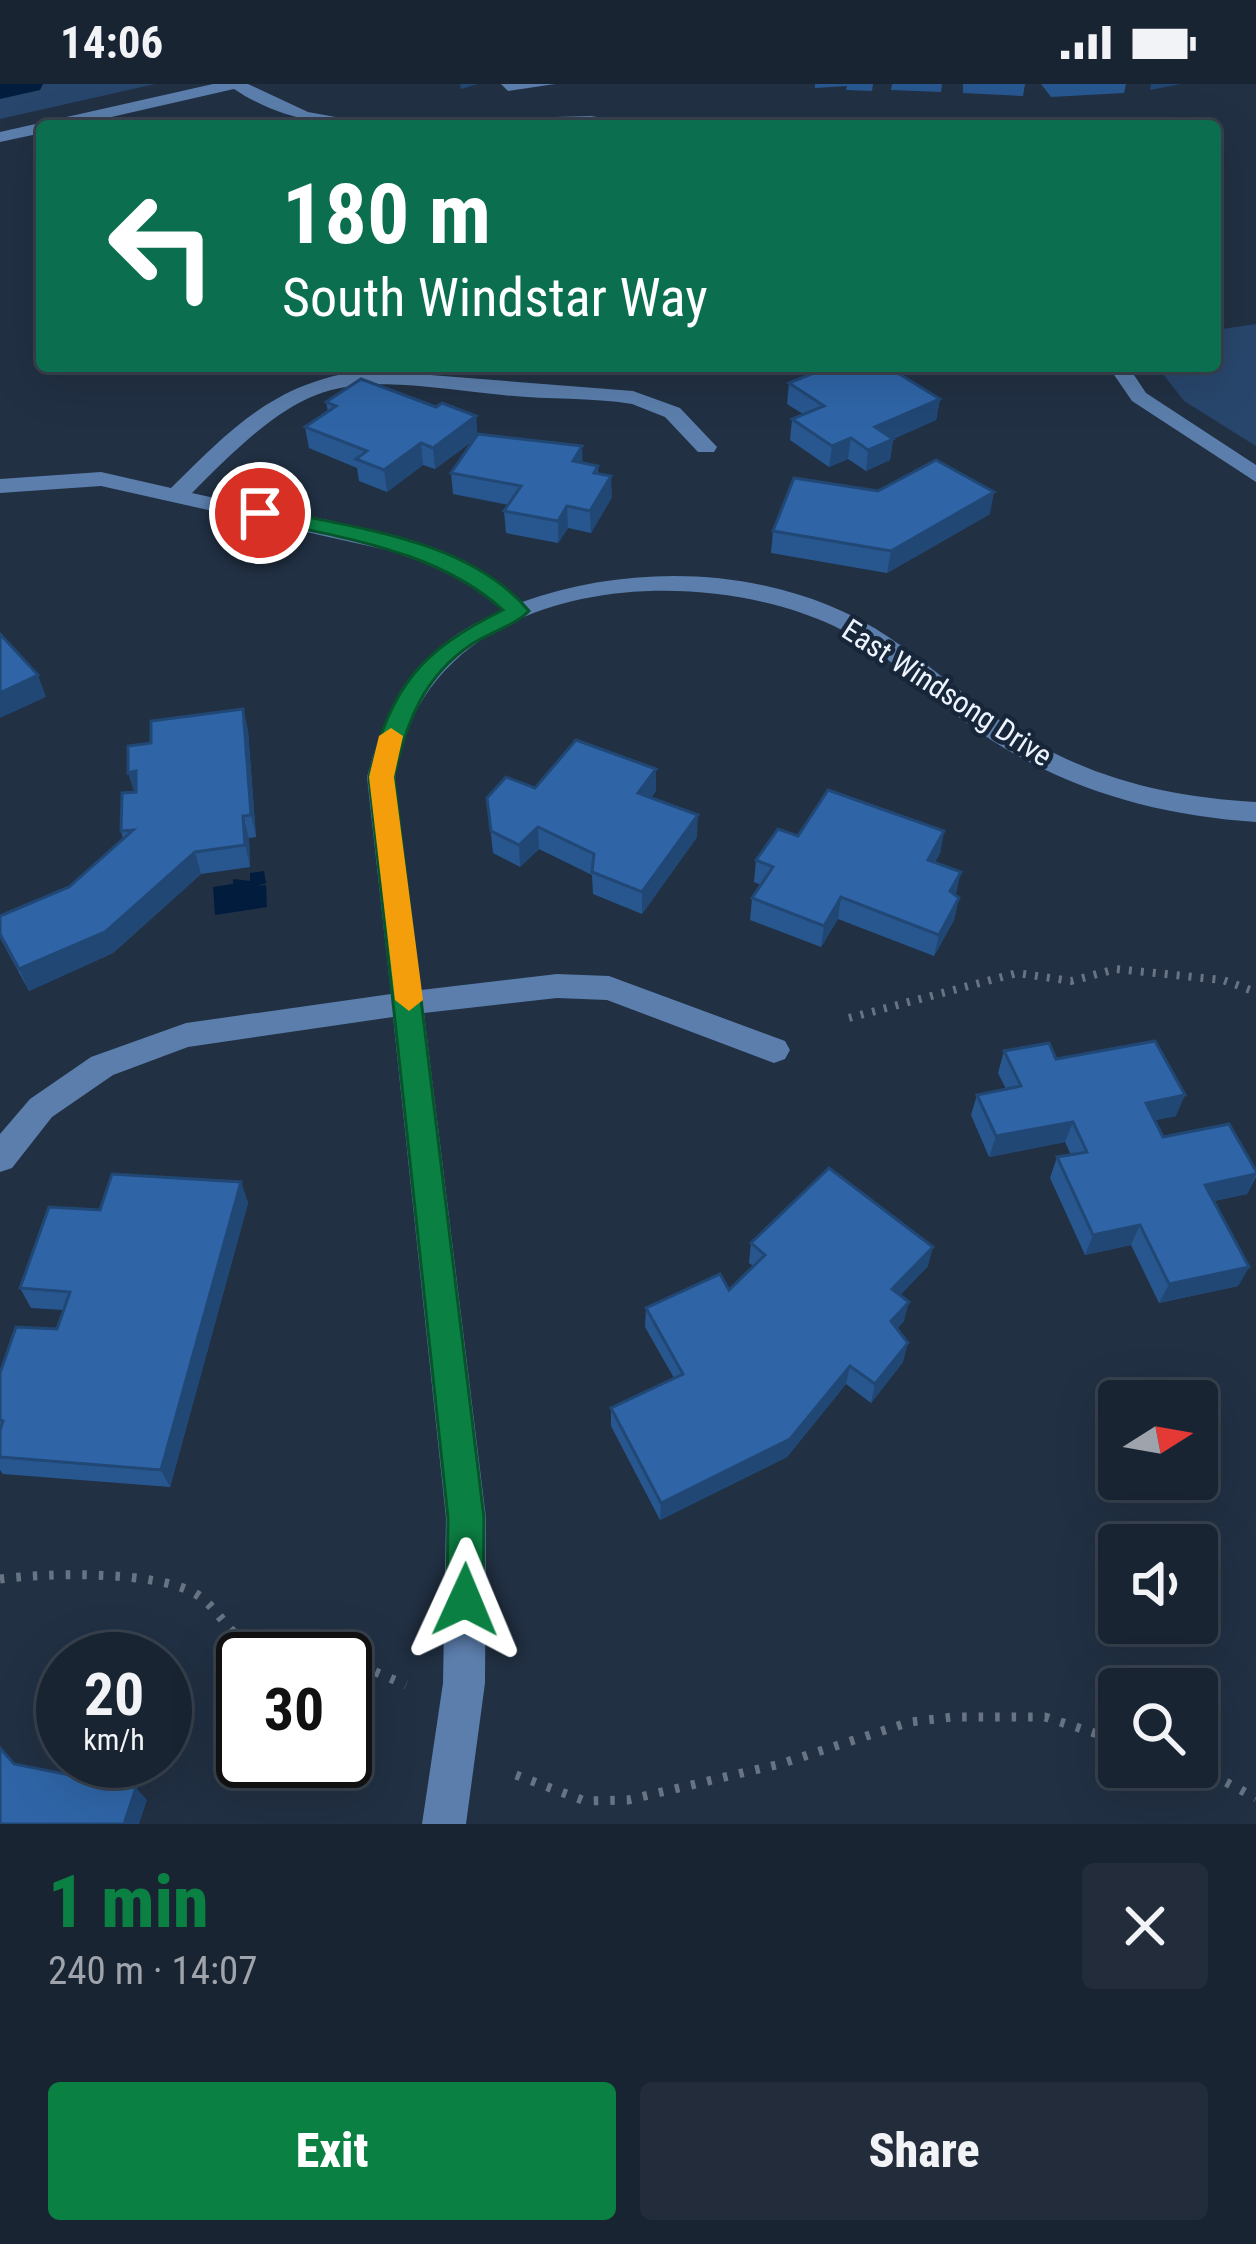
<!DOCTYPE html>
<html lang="en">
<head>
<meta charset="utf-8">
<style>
	body { margin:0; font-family:"Roboto Condensed",sans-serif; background:#222c3a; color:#f1f3f6; height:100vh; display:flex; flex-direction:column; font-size:45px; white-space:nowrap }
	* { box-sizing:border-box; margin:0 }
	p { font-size:39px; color:#9fa4ac }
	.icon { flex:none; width:66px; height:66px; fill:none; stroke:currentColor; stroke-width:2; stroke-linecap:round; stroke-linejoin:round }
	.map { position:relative; height:1740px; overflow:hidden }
	.details { display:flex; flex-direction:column; background:#192432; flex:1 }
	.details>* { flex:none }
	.hud { position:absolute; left:36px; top:36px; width:1185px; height:252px; border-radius:12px; box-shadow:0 12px 48px #0002,0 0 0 3px #37414d; background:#0b6e4f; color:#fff; overflow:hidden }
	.needle { width:78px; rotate:79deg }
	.fabs { position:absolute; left:1098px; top:1296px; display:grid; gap:24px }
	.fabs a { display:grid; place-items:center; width:120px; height:120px; border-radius:12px; background:#192432; box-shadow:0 12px 48px #0002,0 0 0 3px #37414d; font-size:60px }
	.speed { position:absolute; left:36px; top:1548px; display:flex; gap:24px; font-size:60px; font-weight:700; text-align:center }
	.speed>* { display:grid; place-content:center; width:156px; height:156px; border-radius:50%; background:#192432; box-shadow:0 12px 48px #0002,0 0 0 3px #37414d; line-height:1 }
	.speed small { font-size:30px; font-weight:400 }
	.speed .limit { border:6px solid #111; border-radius:18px; background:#fff; color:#111 }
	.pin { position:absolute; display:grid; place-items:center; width:102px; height:102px; color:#fff; margin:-51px; border:6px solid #fff; border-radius:50%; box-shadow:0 3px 12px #0007 }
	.me { position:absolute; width:132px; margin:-66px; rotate:1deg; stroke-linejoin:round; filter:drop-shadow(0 0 9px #0008) }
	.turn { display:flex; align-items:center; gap:42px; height:252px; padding:0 48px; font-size:54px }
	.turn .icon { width:156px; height:156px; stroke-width:2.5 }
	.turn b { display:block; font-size:84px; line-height:102px }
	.round { display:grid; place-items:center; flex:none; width:126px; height:126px; border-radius:12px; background:#222c3a }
	.headline { display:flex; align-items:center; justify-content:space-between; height:204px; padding:0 48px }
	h1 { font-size:72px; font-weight:800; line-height:90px; color:#0b8043 }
	.cta { display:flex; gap:24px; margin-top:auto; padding:24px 48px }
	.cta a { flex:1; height:138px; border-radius:12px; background:#0b8043; color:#fff; font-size:48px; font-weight:800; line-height:138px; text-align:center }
	.cta a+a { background:#222c3a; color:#f1f3f6 }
	.status { display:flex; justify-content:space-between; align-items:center; height:84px; padding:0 60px; background:#192432; direction:ltr }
	.status svg { height:33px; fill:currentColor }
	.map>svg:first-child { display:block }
	.green { fill:#28466c }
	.water { fill:#011c3d }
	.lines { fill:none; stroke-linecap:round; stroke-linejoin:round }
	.canal { fill:#011c3d; fill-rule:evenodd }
	.path-far1 { stroke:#687484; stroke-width:8; stroke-dasharray:3 9; stroke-linecap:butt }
	.path { stroke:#687484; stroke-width:9; stroke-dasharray:4.5 12; stroke-linecap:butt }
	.minor { fill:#5b7eac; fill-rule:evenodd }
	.wall { fill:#285790 }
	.shaded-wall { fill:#214775 }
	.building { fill:#2f65a7; stroke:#214775; stroke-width:3 }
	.route { fill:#0b8043; stroke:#07532c; stroke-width:3 }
	.slow { fill:#f59e0b }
	.labels { text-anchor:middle; stroke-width:9; stroke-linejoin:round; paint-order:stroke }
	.street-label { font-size:30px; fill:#edf4ff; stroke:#172638 }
</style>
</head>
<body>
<div class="status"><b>14:06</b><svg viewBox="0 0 49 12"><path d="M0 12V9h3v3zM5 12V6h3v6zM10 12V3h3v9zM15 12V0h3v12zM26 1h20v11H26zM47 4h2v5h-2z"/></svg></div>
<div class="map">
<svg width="1256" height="1740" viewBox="0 0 1256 1740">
	<rect width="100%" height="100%" fill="#213043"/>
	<g class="green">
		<path d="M10,0H155L0,35V8Z"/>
		<path d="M1256,240V362L1184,317L1157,282H1215V246Z"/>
	</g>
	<path class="water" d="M264,787L266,799L257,802L266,801L267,823L215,831L213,803L233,800V795L250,797V789Z"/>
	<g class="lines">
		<path class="canal" d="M0,0H43L40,6L0,15Z"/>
		<path class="path-far1" d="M849,934L1017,889L1071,897L1116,885L1223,896L1256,908"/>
		<g class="path">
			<path d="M0,1495C47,1489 155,1486 196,1510C218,1523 227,1550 251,1561C280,1574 314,1568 344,1575"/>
			<path d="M345,1575L406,1601"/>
			<path d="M1197,1683L1256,1714"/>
			<path d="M516,1691L585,1717L628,1716L780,1680L910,1638L953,1633H1045L1119,1657"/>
		</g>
		<g class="minor">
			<path d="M213,0H248L308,28L385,42C329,42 282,37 234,5L72,42H42V49L0,58V48Z"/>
			<path d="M501,0H555L508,7Z"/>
			<path d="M591,32L652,42H393L401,37Z"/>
			<path d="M1108,282H1128L1146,309L1256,381V398L1132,317Z"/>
			<path d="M366,286L633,307L680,324L717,363L714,368H698L665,333L632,320C589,313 546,316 503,311C336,292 315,284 192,409C303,434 433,443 522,518C641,476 784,483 890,554C946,592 993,639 1054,669C1118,701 1185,714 1256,718V738C1151,731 1052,702 967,639C923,607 884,566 834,542C689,474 428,495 396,688C393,708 399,732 402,752C408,803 414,854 421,906L557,890L609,892L785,957L790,966L785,975L774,979L607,916L557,914L424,929L486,1434L485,1599L466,1740H422L443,1599L446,1434L393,933L188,963L113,991L52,1033L12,1084L0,1088V1050L30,1015L91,973L186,939L391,910L367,693C390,610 422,560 503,526L482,509L418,473L101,402L0,409V395L101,388L171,404C233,343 275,298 366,286Z"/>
		</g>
	</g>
	<g class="wall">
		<path d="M815,0H873L872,7L846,6L847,2L815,4Z"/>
		<path d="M892,0H942L941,8L891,6Z"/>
		<path d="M963,0H1025L1023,12L963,9Z"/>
		<path d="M1041,0H1126L1124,9L1051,13Z"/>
		<path d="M789,299L940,315L936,336L893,355L890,376L866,387L848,375L829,383L790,356L792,335L803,330L787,320Z"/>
		<path d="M326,318L436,323L476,332L477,351L598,382V389L612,413L591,449L568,444L558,459L506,449L504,427L509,421L453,410L451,389L474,356L435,385L423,381L387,408L359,397L357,384L309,364L305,343L328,328Z"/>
		<path d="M990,430L887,489L771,469L773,447Z"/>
		<path d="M243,625L248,647L256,753L249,754L250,783L201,790L113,869L29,907L0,854V832L69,803L123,755L121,747L151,659Z"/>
		<path d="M656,685V707L651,714L697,753L642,830L593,810L592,791L539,765L520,783L493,769L487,714L535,704Z"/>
		<path d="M944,747L940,769L935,778L955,811L959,814L954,836L934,872L838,835L821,863L750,836L752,814L761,801L754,798L756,776L798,752Z"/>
		<path d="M1004,967L1056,975L1176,1032L1155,1036L1163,1053L1256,1087V1093L1247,1110L1214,1117L1249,1183L1238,1202L1159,1219L1131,1161L1085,1171L1050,1094L1057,1073L1071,1071L1065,1058L989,1073L971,1031L977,1011L1006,1005L998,989Z"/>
		<path d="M241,1098L248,1119L170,1403L3,1390L0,1386V1289L57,1245L63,1226L31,1224L20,1204L100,1126Z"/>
		<path d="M751,1159L928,1182L900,1211L904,1237L897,1245L903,1278L871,1319L846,1300L787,1373L660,1436L611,1342V1324L674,1294L645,1243L646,1224L729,1206L753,1182L749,1179Z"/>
	</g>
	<g class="shaded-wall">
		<path d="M460,0H478L461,5Z"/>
		<path d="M1151,0H1181L1150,6Z"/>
		<path d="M940,315L936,336L893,355L890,376L866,387L868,366L875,343Z"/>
		<path d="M476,332L477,353L435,385L433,364Z"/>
		<path d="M851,354L848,375L829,383L832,362Z"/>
		<path d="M421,359L423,381L387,408L384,386Z"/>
		<path d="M582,362L583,384L573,377Z"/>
		<path d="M611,392L612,413L591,449L590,427Z"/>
		<path d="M994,408L990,430L887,489L891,467Z"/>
		<path d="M567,422L568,444L558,459V437Z"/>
		<path d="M38,591L46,613L0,634V609Z"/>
		<path d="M243,625L248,647L256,753L251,731Z"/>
		<path d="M656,685V707L638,731V709Z"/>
		<path d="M136,687L135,711L128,689Z"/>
		<path d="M698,731L697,753L642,830V808Z"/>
		<path d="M243,732L249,754L250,783L245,761Z"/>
		<path d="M538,743L539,765L520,783L519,761Z"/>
		<path d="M944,747L940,769L924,798L928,776Z"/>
		<path d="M195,768L201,790L113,869L29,907L19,885Z"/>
		<path d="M961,788L956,810L945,829L950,807Z"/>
		<path d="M841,813L838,835L821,863L824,842Z"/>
		<path d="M959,814L954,836L934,872L939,851Z"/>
		<path d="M1185,1011L1176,1032L1137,1040L1146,1019Z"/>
		<path d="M1073,1038L1065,1058L989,1073L996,1052Z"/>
		<path d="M1256,1090L1247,1110L1195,1121L1205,1101Z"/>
		<path d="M241,1098L248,1119L170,1403L161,1386Z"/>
		<path d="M1140,1141L1131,1161L1085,1171L1093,1151Z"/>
		<path d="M933,1163L928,1182L887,1225L892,1205Z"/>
		<path d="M1249,1183L1238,1202L1159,1219L1169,1200Z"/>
		<path d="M909,1218L904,1237L886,1256L891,1237Z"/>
		<path d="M908,1259L903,1278L871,1319L875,1300Z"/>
		<path d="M850,1282L846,1300L787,1373L660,1436L661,1419Z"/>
		<path d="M136,1704L147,1716L139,1740H124Z"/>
	</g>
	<g class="building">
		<path d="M831,282H886L940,315L875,343L893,355L868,366L851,354L832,362L792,335L824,322L789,299Z"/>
		<path d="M361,295L436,323L442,319L476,332L433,364L421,359L384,386L356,375L367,367L305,343L336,322L326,318Z"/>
		<path d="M478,350L582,362L573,377L598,382L594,389L611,392L590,427L567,422L558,437L504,427L521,402L451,389Z"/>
		<path d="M936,376L994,408L891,467L773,447L794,394L878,407Z"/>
		<path d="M0,550L38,591L0,609Z"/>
		<path d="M243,625L251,731L243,732L245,761L195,768L105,848L19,885L0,850V832L69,803L133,746L121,747L122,709L136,708V687L128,689V662L151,659V637Z"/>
		<path d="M576,656L656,685L638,709L698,731L642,808L592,788L594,770L538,743L519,761L491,747L487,714L506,693L535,704Z"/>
		<path d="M828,706L944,747L928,776L961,788L950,807L959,814L939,851L841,813L824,842L752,814L773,783L756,776L778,745L798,752Z"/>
		<path d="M1155,957L1185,1011L1146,1019L1163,1053L1229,1040L1256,1087V1090L1205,1101L1249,1183L1169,1200L1140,1141L1093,1151L1057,1073L1087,1068L1073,1038L996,1052L977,1011L1021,1002L1004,967L1049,959L1056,975Z"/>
		<path d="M829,1084L933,1163L892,1205L909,1218L891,1237L908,1259L875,1300L850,1282L790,1355L661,1419L611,1324L683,1290L646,1224L720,1190L729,1206L765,1171L751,1159Z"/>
		<path d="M112,1090L241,1098L161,1386L0,1373V1346L3,1337L0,1336V1289L16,1243L57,1245L70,1208L20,1204L49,1123L100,1126Z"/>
		<path d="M0,1664L14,1680L136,1704L124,1740H0Z"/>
	</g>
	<path class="route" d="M260,423C349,444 467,453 529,527C514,542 490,548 472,560C424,592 406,638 394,693L484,1434L483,1516L478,1530L465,1535L452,1530L447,1516L448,1434L369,693C391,602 420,567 503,526C434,464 340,455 253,433L250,429Z"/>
	<path class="slow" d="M391,644L403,652L394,693L423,916L409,927L395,916L369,693L379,652Z"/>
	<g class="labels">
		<g class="street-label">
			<text transform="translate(947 609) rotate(33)" y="10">East Windsong Drive</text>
		</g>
	</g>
</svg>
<div class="fabs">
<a><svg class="needle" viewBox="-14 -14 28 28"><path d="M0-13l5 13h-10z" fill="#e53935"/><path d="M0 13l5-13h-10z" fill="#9fa4ac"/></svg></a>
<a><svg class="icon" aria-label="sound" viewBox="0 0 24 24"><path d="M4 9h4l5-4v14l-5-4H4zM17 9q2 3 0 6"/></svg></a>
<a><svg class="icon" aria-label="search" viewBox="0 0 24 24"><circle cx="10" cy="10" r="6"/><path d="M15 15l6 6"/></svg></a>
</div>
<div class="speed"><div>20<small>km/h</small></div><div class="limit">30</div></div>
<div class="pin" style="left:260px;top:429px;background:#d93025"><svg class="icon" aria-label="arrive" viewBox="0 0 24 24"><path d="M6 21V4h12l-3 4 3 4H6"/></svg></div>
<svg class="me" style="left:465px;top:1516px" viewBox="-20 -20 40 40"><path d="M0-17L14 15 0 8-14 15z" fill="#0b8043" stroke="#fff" stroke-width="4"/></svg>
<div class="hud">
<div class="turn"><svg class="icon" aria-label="left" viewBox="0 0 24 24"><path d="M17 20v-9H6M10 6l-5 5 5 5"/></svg><div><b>180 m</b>South Windstar Way</div></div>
</div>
</div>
<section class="details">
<div class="headline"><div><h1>1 min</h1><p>240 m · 14:07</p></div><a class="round"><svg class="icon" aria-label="close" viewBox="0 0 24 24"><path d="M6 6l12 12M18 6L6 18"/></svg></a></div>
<div class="cta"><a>Exit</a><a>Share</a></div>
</section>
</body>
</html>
